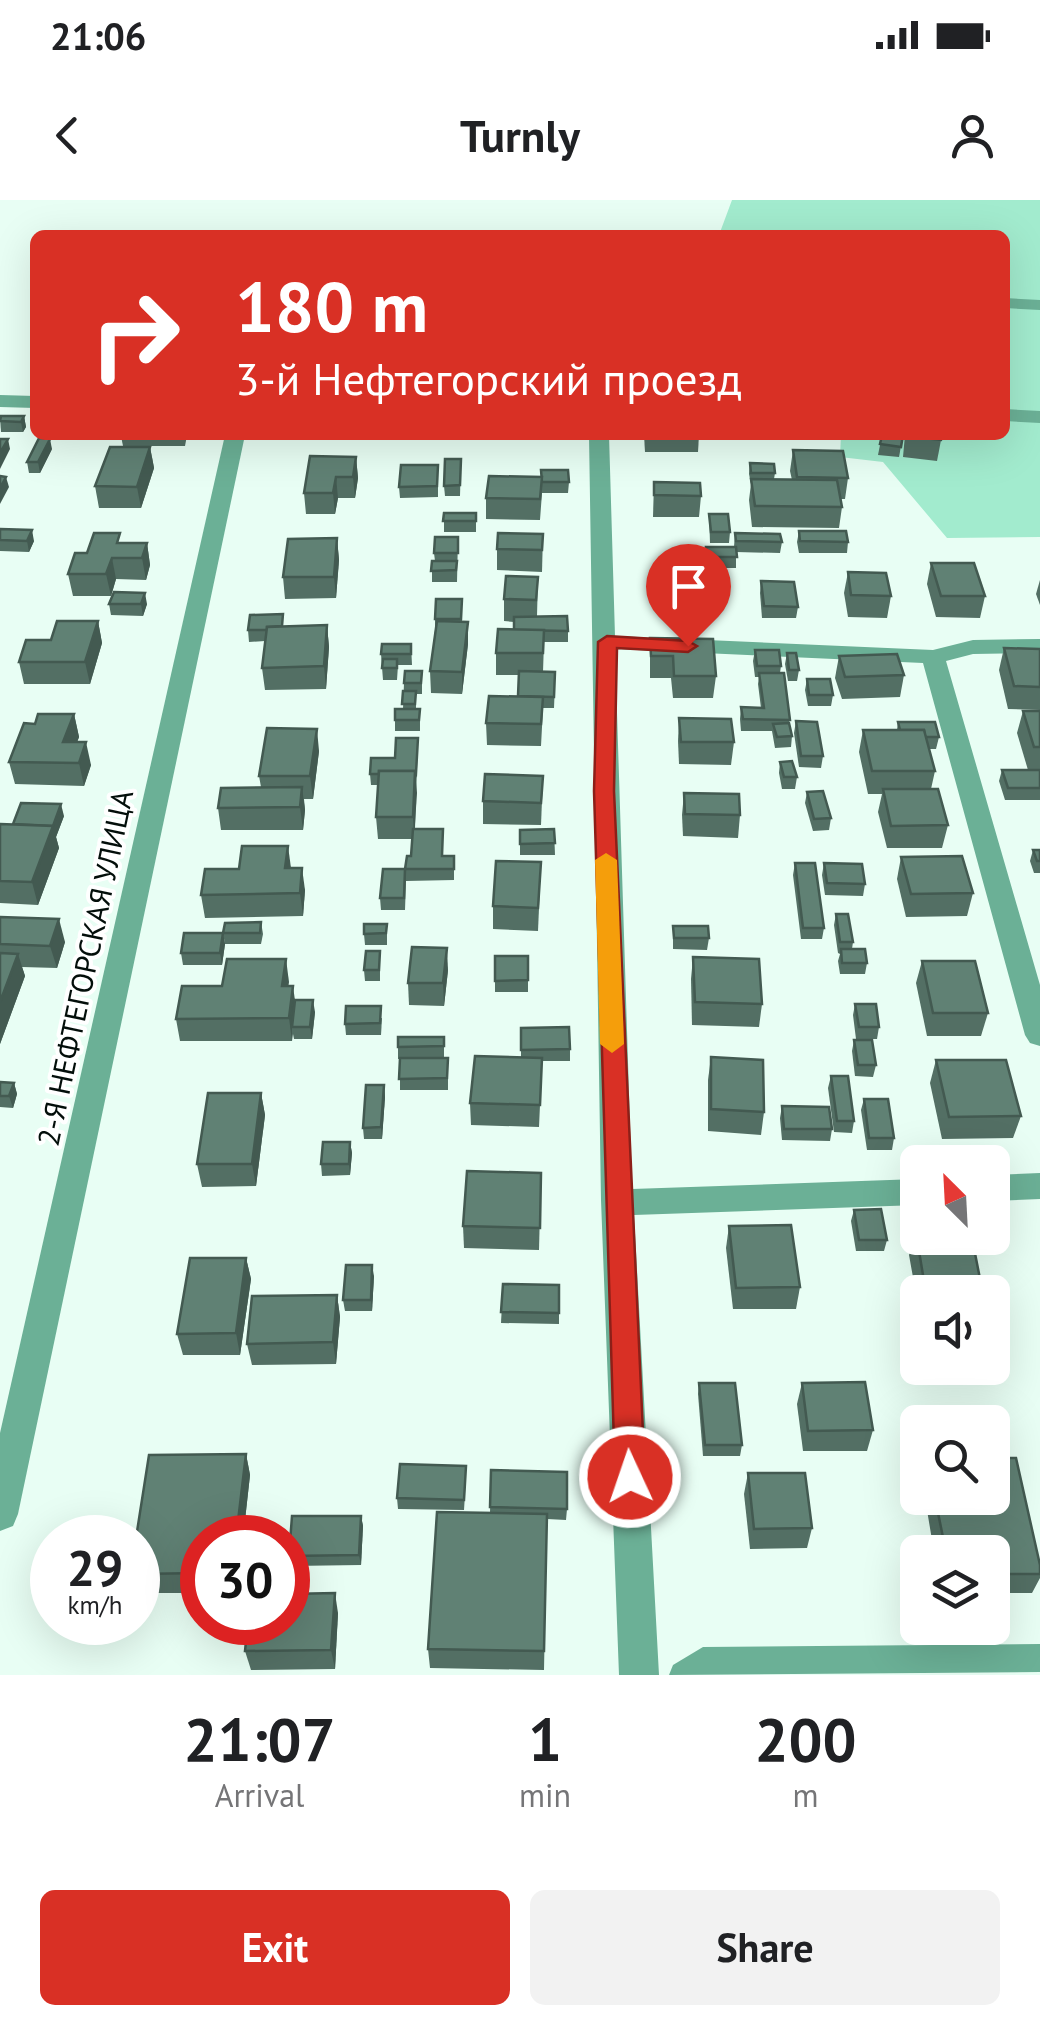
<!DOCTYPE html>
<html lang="en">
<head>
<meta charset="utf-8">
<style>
	body { margin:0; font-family:"PT Sans",sans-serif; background:#f2f2f2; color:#202124; height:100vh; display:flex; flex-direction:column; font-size:38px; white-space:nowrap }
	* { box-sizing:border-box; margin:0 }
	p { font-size:32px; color:#757577 }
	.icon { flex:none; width:55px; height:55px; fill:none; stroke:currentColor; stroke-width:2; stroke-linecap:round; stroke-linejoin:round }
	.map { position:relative; height:1475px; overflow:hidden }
	.drawer { display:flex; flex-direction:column; background:#fff; flex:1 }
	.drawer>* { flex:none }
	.top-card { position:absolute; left:30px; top:30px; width:980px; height:210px; border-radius:15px; box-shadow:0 10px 40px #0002; background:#d93025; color:#fff; overflow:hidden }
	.needle { width:65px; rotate:336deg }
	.tools { position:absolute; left:900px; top:945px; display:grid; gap:20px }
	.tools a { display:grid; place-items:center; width:110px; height:110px; border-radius:15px; background:#fff; box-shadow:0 10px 40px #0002; font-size:50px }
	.speed { position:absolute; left:30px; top:1315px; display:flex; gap:20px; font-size:50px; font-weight:700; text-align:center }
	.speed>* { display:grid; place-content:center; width:130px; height:130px; border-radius:50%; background:#fff; box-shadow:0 10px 40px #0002; line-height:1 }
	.speed small { font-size:25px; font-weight:400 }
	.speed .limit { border:15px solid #d22; background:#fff; color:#111 }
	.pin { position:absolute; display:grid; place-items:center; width:85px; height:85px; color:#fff; margin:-102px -42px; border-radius:50% 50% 50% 0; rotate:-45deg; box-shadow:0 0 10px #0007 }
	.pin .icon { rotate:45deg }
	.me { position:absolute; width:110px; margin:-55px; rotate:357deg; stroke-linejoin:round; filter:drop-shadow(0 0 8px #0008) }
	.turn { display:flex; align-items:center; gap:35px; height:210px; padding:0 40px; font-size:45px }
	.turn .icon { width:130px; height:130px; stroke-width:2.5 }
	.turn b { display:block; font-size:70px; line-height:85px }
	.eta { display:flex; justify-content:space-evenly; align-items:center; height:170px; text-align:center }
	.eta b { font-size:60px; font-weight:700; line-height:70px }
	.action { display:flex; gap:20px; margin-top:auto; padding:20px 40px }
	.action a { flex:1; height:115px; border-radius:15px; background:#d93025; color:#fff; font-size:40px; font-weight:700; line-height:115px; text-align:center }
	.action a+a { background:#f2f2f2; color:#202124 }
	.status { display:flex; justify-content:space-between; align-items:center; height:70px; padding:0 50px; background:#fff; direction:ltr }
	.status svg { height:28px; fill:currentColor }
	header { display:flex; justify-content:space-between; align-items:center; height:130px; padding:0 40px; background:#fff; font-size:45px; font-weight:700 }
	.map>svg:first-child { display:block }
	.green { fill:#a2ebce }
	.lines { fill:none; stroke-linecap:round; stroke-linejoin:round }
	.service { fill:#6bb096; fill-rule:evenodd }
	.minor { fill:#6bb096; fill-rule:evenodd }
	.wall { fill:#536f64 }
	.shaded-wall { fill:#435a51 }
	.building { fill:#608174; stroke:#435a51; stroke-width:2.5 }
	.route { fill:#d93025; stroke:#8d1f18; stroke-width:2.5 }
	.slow { fill:#f59e0b }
	.labels { text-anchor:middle; stroke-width:8; stroke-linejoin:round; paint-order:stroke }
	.street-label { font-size:30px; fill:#030e0a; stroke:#fff }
</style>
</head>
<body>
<div class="status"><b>21:06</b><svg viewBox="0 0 49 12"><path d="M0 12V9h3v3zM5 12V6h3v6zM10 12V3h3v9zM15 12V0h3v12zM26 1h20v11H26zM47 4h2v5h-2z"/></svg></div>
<header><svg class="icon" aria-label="back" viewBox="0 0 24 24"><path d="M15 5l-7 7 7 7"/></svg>Turnly<svg class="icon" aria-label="person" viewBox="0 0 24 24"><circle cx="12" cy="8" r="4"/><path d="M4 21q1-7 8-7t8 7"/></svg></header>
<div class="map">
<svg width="1040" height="1475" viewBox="0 0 1040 1475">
	<rect width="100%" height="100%" fill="#e8fef4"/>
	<path class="green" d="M732,0H1040V337L947,338L883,262L840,257L841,235H1005V35H719Z"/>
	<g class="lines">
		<path class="service" d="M1040,1444V1472L669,1475L673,1465L703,1447Z"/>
		<g class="minor">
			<path d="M1005,98L1040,100V110L1005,108Z"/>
			<path d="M0,195L35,196V208L0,207Z"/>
			<path d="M1005,209L1040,211V223L1005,221Z"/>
			<path d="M225,235H245L18,1314L13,1326L0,1331V1233Z"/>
			<path d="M589,235H609L615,436L933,450L973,440L1040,439V453L973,454L946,461L1040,785V846L1030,843L1025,835L923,463L615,449L632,989L918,979V1005L634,1015L659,1475H619L601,1000Z"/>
			<path d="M1040,973V999L992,1001V975Z"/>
		</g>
	</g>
	<g class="wall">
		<path d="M24,216L26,227L23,232H1L0,218Z"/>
		<path d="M187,235L185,246H123L121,236Z"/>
		<path d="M644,235H699L698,252H645Z"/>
		<path d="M882,235H903L899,257L878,255Z"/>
		<path d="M905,235H942L937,261L903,257Z"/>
		<path d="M150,247L154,268L141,308H99L95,286Z"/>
		<path d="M52,249L40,273H29L27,262Z"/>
		<path d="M793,250L848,278L845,299H841L842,307L839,328L752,327L749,300L751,284L749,274L750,263L775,273L774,279L792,280L790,271Z"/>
		<path d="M356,257L358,278L355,298H338L335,314H306L304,293Z"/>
		<path d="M461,259L460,296H445L444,286Z"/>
		<path d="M438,276V297L400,298L399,287Z"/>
		<path d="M489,276L569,282L568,293H542L540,320L486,319V298Z"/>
		<path d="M654,282L701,296L699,317H653Z"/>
		<rect x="444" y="313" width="32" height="19"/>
		<path d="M709,314L730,332L729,343H710Z"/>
		<path d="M0,329L34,341L29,352L0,351Z"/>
		<path d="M799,331L848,342L847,353H799L797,342Z"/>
		<path d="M735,333L782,342L780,353L736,352V368H706V347H734Z"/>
		<path d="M543,334L542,372L497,370V349Z"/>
		<path d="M458,337L457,382H432V361H435L434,353Z"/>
		<path d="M337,338L339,360L336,398L285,399L283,377Z"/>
		<path d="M122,343H147L150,365L146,380L116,379L111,396H73L68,374L87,353Z"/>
		<path d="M931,363L985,396L980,418L936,417L927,384Z"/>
		<path d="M660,364L707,396L705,417H659L658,385Z"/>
		<path d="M848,372L891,396L887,418L848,417L844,393Z"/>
		<path d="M538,377L537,416L568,431V442H544L543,472L555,483L554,508H543L541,546L487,545L486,523L518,497L519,475H496V453L514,430V422L504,421V399Z"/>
		<path d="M1040,380V405L1036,394Z"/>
		<path d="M761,381L798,407L796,418H762L760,393Z"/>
		<path d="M462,399V421L468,422V444L462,494L431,493L430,471L435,430V419Z"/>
		<path d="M109,404H147L143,416L111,415Z"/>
		<path d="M98,421L102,443L90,484H24L19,462L51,440Z"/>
		<path d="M327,425L329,447L326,489L265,490L262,468L265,441L249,442L248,430L284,426Z"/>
		<path d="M650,438L716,476L713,498H673L671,478H650Z"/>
		<path d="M411,444L412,465H398L397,480H383L381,454Z"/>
		<path d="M1004,448L1040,449V510L1008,509L999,470Z"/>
		<path d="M755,450L781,466L780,473L792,536L791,547L775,548L772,531H741L740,519L741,507L761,508L758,484L759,477H755L753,461Z"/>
		<path d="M787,453L799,470L797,481H788L785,464Z"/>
		<path d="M839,456L904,475L900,497L842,499L835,478Z"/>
		<path d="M807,479L833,495L831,506H808L805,490Z"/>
		<path d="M422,482V494H416V509H420V531H395V520L403,509L404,483Z"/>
		<path d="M1023,511H1040V570H1028L1017,533Z"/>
		<path d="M74,514L79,537L77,542L91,565L84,586L15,584L9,562L35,524Z"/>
		<path d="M679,518L734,542L731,565L679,564L678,541Z"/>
		<path d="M796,521L823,556L821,568L799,567L794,533Z"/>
		<path d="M898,522L939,537L936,549H929L935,571L931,589L948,625L942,648H887L878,612L882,594H868L859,552L863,530H897Z"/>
		<path d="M418,538L415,629L443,656H454V680L406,681L405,710H381L380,698L405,669L411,656L412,639H378L376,617L378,585H371L370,574L395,558Z"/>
		<path d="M319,551L313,599H304L305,610L303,630H221L218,608L261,587L259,576Z"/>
		<path d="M780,562L797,577L795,589H782L779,573Z"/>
		<path d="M1002,570H1040V608V600H1005L999,581Z"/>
		<path d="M543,576L541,625L483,624V601Z"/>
		<path d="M807,592L831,618L829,630L813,631L805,603Z"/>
		<path d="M684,593L740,615L738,638L683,636L682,615Z"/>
		<path d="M64,616L56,637L59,648L38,705L0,703V624H13Z"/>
		<path d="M554,629L555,655H520V630Z"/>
		<path d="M1033,650H1040V673H1034L1030,661Z"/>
		<path d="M901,657L973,693L967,716L906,717L897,679Z"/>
		<path d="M541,662L538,731L493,729V706Z"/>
		<path d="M795,663L824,728L822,739H801L793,675Z"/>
		<path d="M824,663L865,684L863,696L825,695L822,675Z"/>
		<path d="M291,668L305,690L303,716L205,718L201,695Z"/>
		<path d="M836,714L853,742L852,749L867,763L865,774H840L838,761L840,754L838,753L834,725Z"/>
		<path d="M0,717L65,742L57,768L22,767L25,776L0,844Z"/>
		<path d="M261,722L263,734L261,744H225L223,733Z"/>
		<path d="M387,724V745H365L364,734Z"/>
		<path d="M673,726L709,738L707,750L673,749Z"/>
		<path d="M223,733L225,744L222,765H183L181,753Z"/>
		<path d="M380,751V781H365L364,770Z"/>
		<rect x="495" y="756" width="33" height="36"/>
		<path d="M693,757L762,804L759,827L692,825L691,779Z"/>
		<path d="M286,759L288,786L295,800L315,812L312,839H294L293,834L292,841H180L176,819L222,786Z"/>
		<path d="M922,761L988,813L981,836H927L916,783Z"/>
		<path d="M448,770L444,806L409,805L408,783Z"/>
		<path d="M855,804L879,827L877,839H856L853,815Z"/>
		<path d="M382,818L381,835H346L345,824Z"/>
		<path d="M521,828L570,849V861H542L539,927L471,925L470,903L521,857Z"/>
		<path d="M444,837V858H448V890H400V859H398V847Z"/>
		<path d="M854,840L876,865L873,877L855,876L852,851Z"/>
		<path d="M711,857L764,912L761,935L708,931V880Z"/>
		<path d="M936,860L1021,916L1013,938L942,939L930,883Z"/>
		<path d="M831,876L854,921L852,933L834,932L828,888Z"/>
		<path d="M0,882L14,883L17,894L13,908L0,907Z"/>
		<path d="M384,885L385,897L382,939H364L363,928Z"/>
		<path d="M261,893L265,915L256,986L202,987L197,964Z"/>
		<path d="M864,899L894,938L892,950H867L861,910Z"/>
		<path d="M782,906L832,929L830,941L782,940L780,918Z"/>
		<path d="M350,942L352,953L350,975L322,976L321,964Z"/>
		<path d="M541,973L539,1050L464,1048L463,1026Z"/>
		<path d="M854,1010L887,1040L884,1051H856L851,1021Z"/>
		<path d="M729,1026L800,1087L796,1109H733L726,1048Z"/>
		<path d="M916,1033L982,1089L980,1092H918V1105L909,1055Z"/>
		<path d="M246,1058L251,1079L240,1155H183L177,1134Z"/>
		<path d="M374,1076L372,1111H345L343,1100Z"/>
		<path d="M503,1084L559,1085V1124L501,1123Z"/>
		<path d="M337,1095L340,1117L336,1164L252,1165L247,1144Z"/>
		<path d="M699,1183L742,1245L740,1256H703L698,1194Z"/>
		<path d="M802,1183L873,1230L867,1251H803L797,1204Z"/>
		<path d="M246,1254L250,1275L243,1338H202V1393H138V1338Z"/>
		<path d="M491,1270L567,1309L566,1320L547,1319L544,1470L430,1468L428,1449L490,1313Z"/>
		<path d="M748,1273L812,1328L807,1348L750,1349L744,1294Z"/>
		<path d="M466,1276L464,1310L398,1309L397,1298Z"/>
		<path d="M925,1298H992L1040,1365V1378L1032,1393H992V1352H934Z"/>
		<path d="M361,1316L363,1326L361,1365L291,1366L289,1356Z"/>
		<path d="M338,1413L335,1469L251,1470L245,1451Z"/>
	</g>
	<g class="shaded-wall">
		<path d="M24,216L26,227L23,232L21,222Z"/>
		<path d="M8,239L10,249L0,269V253Z"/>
		<path d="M50,239L52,249L40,273L38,262Z"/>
		<path d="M150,247L154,268L141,308L137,287Z"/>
		<path d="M356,257L358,278L355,298L353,277Z"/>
		<path d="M6,277L9,287L0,304V288Z"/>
		<path d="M336,277L338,298L335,314L333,293Z"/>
		<path d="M32,330L34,341L29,352L27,341Z"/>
		<path d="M337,338L339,360L336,398L334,377Z"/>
		<path d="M147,343L150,365L146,380L142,358Z"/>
		<path d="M112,358L116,379L111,396L106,374Z"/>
		<path d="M145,393L147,404L143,416L141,404Z"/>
		<path d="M98,421L102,443L90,484L85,462Z"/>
		<path d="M468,422V444L462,494V472Z"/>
		<path d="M327,425L329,447L326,489L324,466Z"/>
		<path d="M74,514L79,537L69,564L63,542Z"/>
		<path d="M317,529L319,551L313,599L310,576Z"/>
		<path d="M86,542L91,565L84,586L79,563Z"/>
		<path d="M415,571L417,593L414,639L413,617Z"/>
		<path d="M302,587L305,610L303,630L300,607Z"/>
		<path d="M61,604L64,616L56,637L59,648L38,705L32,682Z"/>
		<path d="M288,646L291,668H285Z"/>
		<path d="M302,668L305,690L303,716L300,693Z"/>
		<path d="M59,719L65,742L57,768L50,746Z"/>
		<path d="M223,733L225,744L222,765L220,753Z"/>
		<path d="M447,748L448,770L444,806L443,783Z"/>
		<path d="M18,754L25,776L0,844V802Z"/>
		<path d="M286,759L289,782L285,808L282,786Z"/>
		<path d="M293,786L296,808L292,827V841L289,818Z"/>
		<path d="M313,800L315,812L312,839L310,827Z"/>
		<path d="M14,883L17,894L13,908L9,896Z"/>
		<path d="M384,885L385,897L382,939L381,927Z"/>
		<path d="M261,893L265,915L256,986L252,964Z"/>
		<path d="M350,942L352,953L350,975L349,964Z"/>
		<path d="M246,1058L251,1079L240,1155L236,1133Z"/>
		<path d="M372,1065L374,1076L372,1111L371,1100Z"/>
		<path d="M337,1095L340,1117L336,1164L333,1142Z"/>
		<path d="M246,1254L250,1275L243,1338H236Z"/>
		<path d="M361,1316L363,1326L361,1365L359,1355Z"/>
		<path d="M335,1393L338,1413L335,1469L331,1450Z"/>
	</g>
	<g class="building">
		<path d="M855,33L892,35H855Z"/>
		<path d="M1,216H24L21,222L0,221Z"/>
		<path d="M882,235H903L901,247L880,244Z"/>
		<path d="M906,235H942L941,240L906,236Z"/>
		<path d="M39,238L50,239L38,262H27Z"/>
		<path d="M0,239H8L0,253Z"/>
		<path d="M110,247H150L137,287L95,286Z"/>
		<path d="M793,250L843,251L848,278L797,277Z"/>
		<path d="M310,256L356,257L353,277H336L333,293H304Z"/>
		<path d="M445,259H461L460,285L444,286Z"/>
		<path d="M750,263L774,264L775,273H751Z"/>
		<path d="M401,265H438L437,286L399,287Z"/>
		<path d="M541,270H568L569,282H542Z"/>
		<path d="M0,276L6,277L0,288Z"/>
		<path d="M489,276L542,277L540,299L486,298Z"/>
		<path d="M751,279L837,280L842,307L755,306Z"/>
		<path d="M654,282L700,283L701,296L654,295Z"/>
		<path d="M444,313H476V321H443Z"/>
		<path d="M709,314H728L730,332H711Z"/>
		<path d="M0,329L32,330L27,341L0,340Z"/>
		<path d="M799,331H846L848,342L800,341Z"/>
		<path d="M94,333H120L117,343H147L142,358H112L106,374H68L75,353H87Z"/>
		<path d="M498,333L543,334L542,350L497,349Z"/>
		<path d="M735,333L780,334L782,342L736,341Z"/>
		<path d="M435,337H458V353H434Z"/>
		<path d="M337,338L334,377H283L288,339Z"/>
		<path d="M706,347H736L737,357H707Z"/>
		<path d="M432,361H457L456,370L431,371Z"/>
		<path d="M931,363H974L985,396H941Z"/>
		<path d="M660,364L705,365L707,396L661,395Z"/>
		<path d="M848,372L886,373L891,396L851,395Z"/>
		<path d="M506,376L538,377L536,400L504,399Z"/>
		<path d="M761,381L794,382L798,407L764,406Z"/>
		<path d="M114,392L145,393L141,404H109Z"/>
		<path d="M436,399H462L461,419H435Z"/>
		<path d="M283,414L282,426L267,427V430H248L250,415Z"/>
		<path d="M567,416L568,431L514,430V417Z"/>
		<path d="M57,421H98L85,462H19L26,440H51Z"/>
		<path d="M437,421L468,422L462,472L430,471Z"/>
		<path d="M327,425L324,466L262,468L267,427Z"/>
		<path d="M498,429L544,430L543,453H496Z"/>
		<path d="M650,438L713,439L716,476H674L673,456H651Z"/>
		<path d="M382,444H411V454H381Z"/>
		<path d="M1004,448L1040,449V487L1014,486Z"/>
		<path d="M755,450H779L781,466H757Z"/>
		<path d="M787,453H796L799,470H789Z"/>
		<path d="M897,454L904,475L845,477L839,456Z"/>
		<path d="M383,459H397V468H382Z"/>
		<path d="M405,471H422L421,483H404Z"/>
		<path d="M519,471L555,472L554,497L518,496Z"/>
		<path d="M759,473H784L790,520L743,519L741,507L764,508Z"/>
		<path d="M807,479H830L833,495H809Z"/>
		<path d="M403,491H416L415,504H402Z"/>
		<path d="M489,496L543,497L541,524L486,523Z"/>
		<path d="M395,509H420L419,520H395Z"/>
		<path d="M1023,511H1040V547H1034Z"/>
		<path d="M38,514H74L63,542H86L79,563L9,562L24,523L35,524Z"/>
		<path d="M679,518L731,519L734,542H681Z"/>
		<path d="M796,521L817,522L823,556H801Z"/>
		<path d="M898,522H935L939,537H925L924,530H900Z"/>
		<path d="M789,523L792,536L777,537L773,524Z"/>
		<path d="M267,528L317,529L310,576H259Z"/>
		<path d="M863,530H924L935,571H872Z"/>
		<path d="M396,538H418L416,573L415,571H379V574H370L371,558H395Z"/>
		<path d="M792,561L797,577H784L780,562Z"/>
		<path d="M1002,570H1040V588H1008Z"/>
		<path d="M379,571H415L413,617H376Z"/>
		<path d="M485,574L543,576L541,603L483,601Z"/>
		<path d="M302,587L300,607L218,608L221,588Z"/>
		<path d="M883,589H938L948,625L891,626Z"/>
		<path d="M823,591L831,618L814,619L807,592Z"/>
		<path d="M684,593L739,594L740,615L685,614Z"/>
		<path d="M21,603L61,604L53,626L13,624Z"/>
		<path d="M0,624L53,626L32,682L0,681Z"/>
		<path d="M413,629H443L442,656H454V669H405L407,656H411Z"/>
		<path d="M554,629L555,643L520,644V630Z"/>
		<path d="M242,646H288L285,668H302L300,693L201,695L205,669H239Z"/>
		<path d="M1033,650H1040V661H1037Z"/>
		<path d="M962,656L973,693L911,694L901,657Z"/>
		<path d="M496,661L541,662L538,708L493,706Z"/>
		<path d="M795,663H815L824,728H803Z"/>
		<path d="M824,663L862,664L865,684L827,683Z"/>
		<path d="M383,669H405L404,698H380Z"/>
		<path d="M836,714H848L853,742H840Z"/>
		<path d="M0,717L59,719L50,746L0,744Z"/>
		<path d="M261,722L260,733H223L225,723Z"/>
		<path d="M364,724H387L386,733L364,734Z"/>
		<path d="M673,726H708L709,738H674Z"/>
		<path d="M184,733H223L220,753H181Z"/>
		<path d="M412,747L447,748L443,783H408Z"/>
		<path d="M841,749H865L867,763H842Z"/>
		<path d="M366,751H380L379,770H364Z"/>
		<path d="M0,753L18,754L0,802Z"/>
		<path d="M495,756H528V780L495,781Z"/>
		<path d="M693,757L759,759L762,804L695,802Z"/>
		<path d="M227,759H286L282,786H293L289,818L176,819L182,786H222Z"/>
		<path d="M922,761H975L988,813H933Z"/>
		<path d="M295,800H313L310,827H292Z"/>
		<path d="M855,804H876L879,827H859Z"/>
		<path d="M346,806H381L380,823L345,824Z"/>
		<path d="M569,827L570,849L521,850V828Z"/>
		<path d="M398,837H444V846L398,847Z"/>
		<path d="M854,840H872L876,865H858Z"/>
		<path d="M475,856L542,858L540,905L470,903Z"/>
		<path d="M711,857L763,860L764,912L711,909Z"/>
		<path d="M400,858H448L447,878L399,879Z"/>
		<path d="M936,860H1006L1021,916L949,917Z"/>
		<path d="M831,876H848L854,921H837Z"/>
		<path d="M0,882L14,883L9,896H0Z"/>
		<path d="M366,885H384L381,927L363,928Z"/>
		<path d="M208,893H261L252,964H197Z"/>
		<path d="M864,899H888L894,938H869Z"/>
		<path d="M782,906L829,907L832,929H784Z"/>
		<path d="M323,942H350L349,964H321Z"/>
		<path d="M467,971L541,973L540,1028L463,1026Z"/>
		<path d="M881,1009L887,1040H859L854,1010Z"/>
		<path d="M791,1025L800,1087L736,1088L729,1026Z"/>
		<path d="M916,1033H918V1038H972L982,1089L925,1087Z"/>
		<path d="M190,1058H246L236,1133L177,1134Z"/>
		<path d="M346,1065H372L371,1100H343Z"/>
		<path d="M503,1084L559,1085V1113L501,1112Z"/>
		<path d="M337,1095L333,1142L247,1144L252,1096Z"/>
		<path d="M865,1182L873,1230L808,1231L802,1183Z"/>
		<path d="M699,1183H735L742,1245H705Z"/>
		<path d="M246,1254L236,1338H202V1373L138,1374V1338H136L149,1255Z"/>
		<path d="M992,1258H1016L1040,1365V1374H992V1352H946L935,1298H992Z"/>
		<path d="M400,1264L466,1266L464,1300L397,1298Z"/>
		<path d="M491,1270L567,1272V1309L490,1307Z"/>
		<path d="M748,1273H805L812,1328L754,1329Z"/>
		<path d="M437,1312L547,1314L544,1451L428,1449Z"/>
		<path d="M292,1316H361L359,1355L289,1356Z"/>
		<path d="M335,1393L331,1450L245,1451L248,1422H288V1394Z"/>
	</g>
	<path class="route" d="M607,436L688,441L697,446L688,452L617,448L614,591L645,1277L641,1287L630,1291L619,1287L615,1277L594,591L598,442Z"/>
	<path class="slow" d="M606,653L617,660L624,844L612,853L600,844L595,660Z"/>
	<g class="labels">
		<g class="street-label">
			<text transform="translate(86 768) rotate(-78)" y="10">2-Я НЕФТЕГОРСКАЯ УЛИЦА</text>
		</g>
	</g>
</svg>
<div class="tools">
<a><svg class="needle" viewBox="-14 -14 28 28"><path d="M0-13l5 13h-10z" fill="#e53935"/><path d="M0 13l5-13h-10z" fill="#757577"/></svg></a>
<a><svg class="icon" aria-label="sound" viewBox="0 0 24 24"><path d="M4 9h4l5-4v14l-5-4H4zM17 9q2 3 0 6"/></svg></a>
<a><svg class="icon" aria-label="search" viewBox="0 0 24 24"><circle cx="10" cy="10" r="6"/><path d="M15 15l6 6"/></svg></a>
<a><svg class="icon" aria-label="layers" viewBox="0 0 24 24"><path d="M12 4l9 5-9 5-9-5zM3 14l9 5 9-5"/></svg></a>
</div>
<div class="speed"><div>29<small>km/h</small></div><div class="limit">30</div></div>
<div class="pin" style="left:688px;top:446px;background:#d93025"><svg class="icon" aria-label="arrive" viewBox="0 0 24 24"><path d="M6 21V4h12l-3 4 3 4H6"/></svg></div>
<svg class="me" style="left:630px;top:1277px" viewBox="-20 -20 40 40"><circle r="17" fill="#d93025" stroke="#fff" stroke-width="3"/><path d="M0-11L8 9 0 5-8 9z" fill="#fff"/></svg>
<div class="top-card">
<div class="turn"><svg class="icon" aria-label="right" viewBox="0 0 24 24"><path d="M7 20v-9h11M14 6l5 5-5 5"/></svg><div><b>180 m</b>3-й Нефтегорский проезд</div></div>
</div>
</div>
<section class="drawer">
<div class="eta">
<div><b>21:07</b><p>Arrival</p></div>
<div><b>1</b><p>min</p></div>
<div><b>200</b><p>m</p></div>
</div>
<div class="action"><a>Exit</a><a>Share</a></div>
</section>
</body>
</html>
